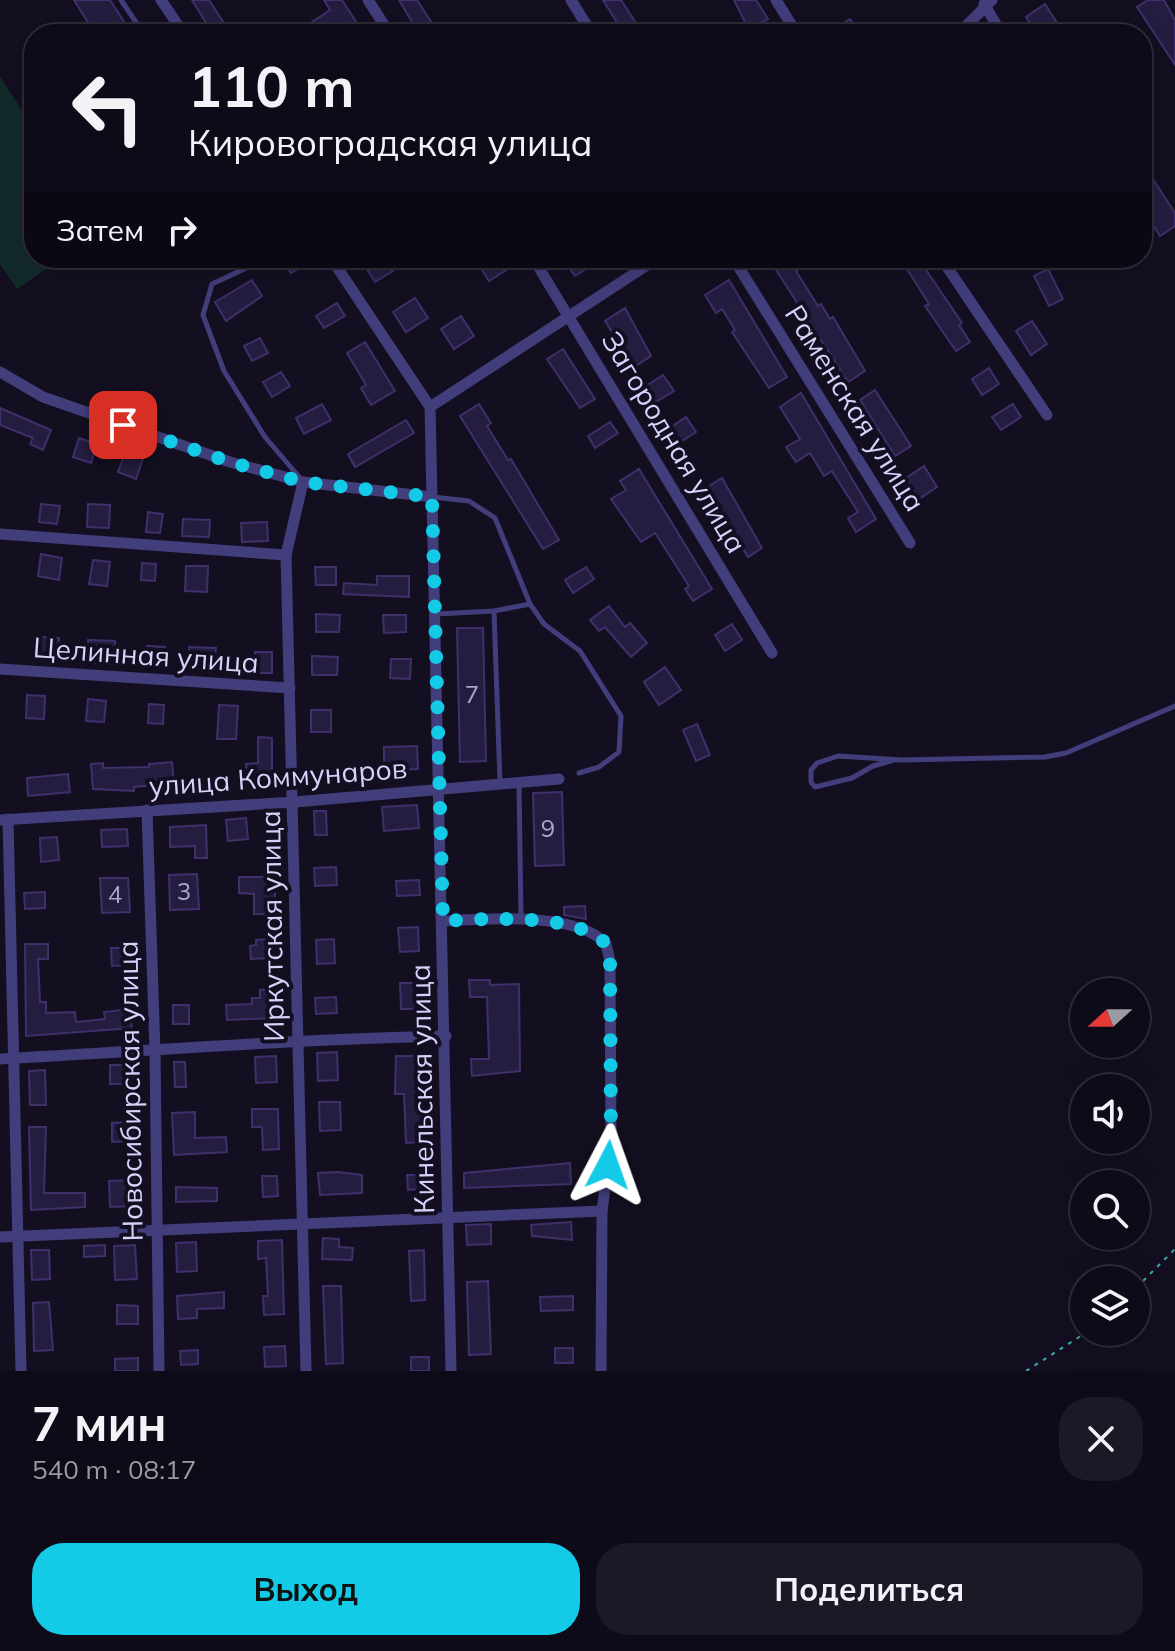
<!DOCTYPE html>
<html lang="ru">
<head>
<meta charset="utf-8">
<style>
	body { margin:0; font-family:Mulish,sans-serif; background:#1c1926; color:#f1f3f6; height:100vh; display:flex; flex-direction:column; font-size:30px; white-space:nowrap }
	* { box-sizing:border-box; margin:0 }
	p { font-size:26px; color:#9b9ba2 }
	.icon { flex:none; width:44px; height:44px; fill:none; stroke:currentColor; stroke-width:2; stroke-linecap:round; stroke-linejoin:round }
	.map { position:relative; height:1371px; overflow:hidden }
	.side { display:flex; flex-direction:column; background:#0e0b19; flex:1 }
	.side>* { flex:none }
	.top-card { position:absolute; left:24px; top:24px; width:1128px; height:244px; border-radius:32px; box-shadow:0 8px 32px #0002,0 0 0 2px #2e2b38; background:#0e0b19; color:#f1f3f6; overflow:hidden }
	.needle { width:52px; rotate:249deg }
	.controls { position:absolute; left:1070px; top:978px; display:grid; gap:16px }
	.controls a { display:grid; place-items:center; width:80px; height:80px; border-radius:50%; background:#0e0b19; box-shadow:0 8px 32px #0002,0 0 0 2px #2e2b38; font-size:40px }
	.pin { position:absolute; display:grid; place-items:center; width:68px; height:68px; color:#fff; margin:-34px; border-radius:16px; box-shadow:0 4px 12px #0006 }
	.me { position:absolute; width:88px; margin:-44px; rotate:4deg; stroke-linejoin:round; filter:drop-shadow(0 0 6px #0008) }
	.turn { display:flex; align-items:center; gap:28px; height:168px; padding:0 32px; font-size:36px }
	.turn .icon { width:104px; height:104px; stroke-width:2.5 }
	.turn b { display:block; font-size:56px; line-height:68px }
	.then { display:flex; align-items:center; height:76px; padding:0 32px; background:#0003; gap:16px; font-size:30px }
	.round { display:grid; place-items:center; flex:none; width:84px; height:84px; border-radius:32px; background:#1c1926 }
	.overview { display:flex; align-items:center; justify-content:space-between; height:136px; padding:0 32px }
	h1 { font-size:48px; font-weight:700; line-height:60px }
	.action { display:flex; gap:16px; margin-top:auto; padding:16px 32px }
	.action a { flex:1; height:92px; border-radius:32px; background:#13cae7; color:#111; font-size:32px; font-weight:700; line-height:92px; text-align:center }
	.action a+a { background:#1c1926; color:#f1f3f6 }
	.map>svg:first-child { display:block }
	.green { fill:#132a2a }
	.building { fill:#251d40; stroke:#3e306a; stroke-width:2 }
	.lines { fill:none; stroke-linecap:round; stroke-linejoin:round }
	.path { stroke:#38aaa7; stroke-width:2; stroke-dasharray:4 6; stroke-linecap:butt }
	.service { stroke:#423e7c; stroke-width:5 }
	.minor { stroke:#423e7c; stroke-width:11 }
	.route { stroke:#13cae7; stroke-width:14; stroke-dasharray:0 25.2 }
	.labels { text-anchor:middle; stroke-width:8; stroke-linejoin:round; paint-order:stroke }
	.number-label { font-size:24px; fill:#aba5cc }
	.street-label { font-size:28px; fill:#d8d2fb; stroke:#130f21 }
</style>
</head>
<body>
<div class="map">
<svg width="1175" height="1371" viewBox="0 0 1175 1371">
	<rect width="100%" height="100%" fill="#130f21"/>
	<path class="green" d="M0,77L34,128V258H63L17,289L0,264Z"/>
	<g class="building">
		<path d="M74,0H110L132,34H95Z"/>
		<path d="M192,0H209L231,34H213Z"/>
		<path d="M324,0H342L358,25L344,34H320L312,22L330,10Z"/>
		<path d="M399,0H417L439,34H419Z"/>
		<path d="M603,0H621L643,34H624Z"/>
		<path d="M734,0H756L768,19L762,22L770,34H751Z"/>
		<path d="M1148,0H1164L1175,20V65L1137,7Z"/>
		<path d="M1045,4L1064,34H1037L1026,17Z"/>
		<path d="M850,19L860,34H826Z"/>
		<path d="M1142,162L1175,213V226L1160,236L1142,207Z"/>
		<path d="M282,258H317L291,273Z"/>
		<path d="M360,258H385L393,271L375,282Z"/>
		<path d="M490,258H506L511,267L489,281L479,265Z"/>
		<path d="M572,258H587L592,265L575,276L565,262Z"/>
		<path d="M777,258H815L796,271L818,306L821,304L830,319L833,317L865,371L848,382L771,262Z"/>
		<path d="M900,258H918L962,323L959,325L970,342L956,351L925,306L929,304Z"/>
		<path d="M1048,269L1063,299L1049,306L1034,276Z"/>
		<path d="M252,280L262,296L226,321L215,302Z"/>
		<path d="M729,280L787,377L769,388L732,332L735,330L722,309L716,313L705,295Z"/>
		<path d="M415,298L428,318L406,332L393,312Z"/>
		<path d="M337,303L345,316L324,328L316,316Z"/>
		<path d="M625,308L651,356L634,367L605,321Z"/>
		<path d="M461,316L474,336L454,349L441,329Z"/>
		<path d="M1032,321L1047,344L1031,355L1016,331Z"/>
		<path d="M260,338L268,353L252,361L244,346Z"/>
		<path d="M365,342L395,391L371,405L361,388L366,385L347,353Z"/>
		<path d="M563,349L595,399L580,408L547,359Z"/>
		<path d="M989,368L999,384L982,395L972,379Z"/>
		<path d="M281,372L290,386L272,397L263,382Z"/>
		<path d="M663,375L674,391L656,402L646,386Z"/>
		<path d="M875,390L911,446L895,456L860,400Z"/>
		<path d="M801,393L876,519L856,532L848,518L858,512L832,471L824,476L810,453L796,462L786,447L800,439L780,407Z"/>
		<path d="M322,404L331,420L304,434L296,418Z"/>
		<path d="M479,404L491,423L487,426L508,460L511,459L559,540L543,549L460,416Z"/>
		<path d="M1013,404L1021,417L1001,430L992,417Z"/>
		<path d="M0,408L51,430L43,450L30,444L33,438L0,425Z"/>
		<path d="M686,417L696,432L679,443L670,428Z"/>
		<path d="M406,420L414,433L355,467L348,454Z"/>
		<path d="M610,422L618,433L595,448L588,436Z"/>
		<path d="M79,438L97,444L91,463L73,457Z"/>
		<path d="M125,453L143,459L136,479L118,472Z"/>
		<path d="M924,466L937,487L919,499L906,478Z"/>
		<path d="M639,469L712,589L693,601L685,589L689,586L657,536L655,533L641,542L611,499L626,490L620,481Z"/>
		<path d="M722,478L762,548L748,557L706,488Z"/>
		<path d="M41,504L60,506L57,524L39,522Z"/>
		<path d="M88,504L110,505L109,528L87,527Z"/>
		<path d="M148,512L163,514L160,533L146,532Z"/>
		<path d="M183,519L210,520L209,537L182,536Z"/>
		<path d="M267,522L268,541L242,542L241,523Z"/>
		<path d="M41,554L62,558L59,580L38,576Z"/>
		<path d="M93,560L110,562L107,586L89,584Z"/>
		<path d="M142,563L156,564L155,581L141,580Z"/>
		<path d="M186,566H208L207,592L185,591Z"/>
		<path d="M315,567H336V585H316Z"/>
		<path d="M586,567L594,579L573,593L565,580Z"/>
		<path d="M377,576H409V597L343,594L344,583L377,585Z"/>
		<path d="M609,606L625,627L630,623L647,643L631,657L605,627L599,631L590,620Z"/>
		<path d="M316,614L340,615L339,632H316Z"/>
		<path d="M383,615H406V632L384,633Z"/>
		<path d="M732,624L742,640L725,651L715,635Z"/>
		<path d="M457,628H483L486,761L460,762Z"/>
		<path d="M40,637L59,638L58,661L39,660Z"/>
		<path d="M88,640L115,641V664L88,663Z"/>
		<path d="M147,646L165,647L164,666L146,665Z"/>
		<path d="M189,647L216,648L215,656H230V671L188,668Z"/>
		<rect x="255" y="652" width="17" height="21"/>
		<path d="M312,656L338,657L337,675H312Z"/>
		<path d="M391,659H411L410,679L390,678Z"/>
		<path d="M665,667L681,690L659,705L644,682Z"/>
		<path d="M27,695L45,696L44,719L26,718Z"/>
		<path d="M88,699L106,701L104,722L86,721Z"/>
		<path d="M149,704L164,705L163,724L148,723Z"/>
		<path d="M219,705L238,706L236,739H217Z"/>
		<rect x="311" y="710" width="20" height="22"/>
		<path d="M697,724L710,755L696,761L683,730Z"/>
		<path d="M258,737L272,738V778L248,780L246,764L258,763Z"/>
		<path d="M417,746L418,769L384,770V747Z"/>
		<path d="M172,762L174,783L134,787V791L93,789L91,764L103,763V768L149,767V764Z"/>
		<path d="M68,774L70,792L28,796L27,778Z"/>
		<path d="M562,792L564,865L535,866L533,793Z"/>
		<path d="M417,805L419,828L384,831L382,807Z"/>
		<path d="M314,811H326L327,835H315Z"/>
		<path d="M246,818L248,839L228,841L226,820Z"/>
		<path d="M206,825L207,858H195V846L170,847V827Z"/>
		<path d="M127,829L128,846L102,847L101,830Z"/>
		<path d="M57,837L59,860L41,862L40,838Z"/>
		<path d="M336,867L337,885L315,886L314,868Z"/>
		<path d="M197,874L199,909L170,910L169,875Z"/>
		<path d="M239,877H275V914H254V894L239,893Z"/>
		<path d="M100,878H128L130,912L102,913Z"/>
		<path d="M419,880L420,895L397,896L396,881Z"/>
		<path d="M45,892V908L25,909L24,893Z"/>
		<path d="M585,906L586,919L564,915V907Z"/>
		<path d="M418,927L419,951L400,952L398,928Z"/>
		<path d="M273,939V958L251,959L250,946L256,945V940Z"/>
		<path d="M334,939L335,963L317,964L316,940Z"/>
		<path d="M25,944H48V959H38L40,1002H46V1013L75,1012L76,1022L105,1019L104,1012L129,1009L132,1028L26,1036Z"/>
		<path d="M111,948H127L128,965L112,966Z"/>
		<path d="M469,980H490V985L519,984L520,1071L472,1076L471,1059H489L487,997H470Z"/>
		<path d="M400,983H419L420,1009H401Z"/>
		<path d="M275,989L276,1018L227,1020L226,1005L252,1004V998H260V990Z"/>
		<path d="M336,997L337,1013L316,1014L315,998Z"/>
		<rect x="173" y="1005" width="16" height="19"/>
		<path d="M337,1052L338,1080L318,1081L317,1053Z"/>
		<path d="M276,1056L277,1082L256,1083L255,1057Z"/>
		<path d="M396,1056H426V1094H422L423,1142L406,1143L404,1094H395Z"/>
		<path d="M174,1062H185L186,1087H175Z"/>
		<path d="M110,1065H130L131,1084H110Z"/>
		<path d="M45,1070L46,1105H30L29,1071Z"/>
		<path d="M319,1102H340L341,1130L320,1131Z"/>
		<path d="M252,1109H278L279,1149L263,1150L262,1127H252Z"/>
		<path d="M195,1112V1138L226,1137L227,1152L174,1155L172,1113Z"/>
		<path d="M133,1122L134,1141L112,1142V1123Z"/>
		<path d="M29,1127H46L44,1193H85V1207L31,1210Z"/>
		<path d="M570,1163L571,1184L464,1188V1173Z"/>
		<path d="M338,1172L362,1175V1193L320,1195L318,1173Z"/>
		<path d="M407,1175H422L423,1189L408,1190Z"/>
		<path d="M262,1176H277L278,1196L263,1197Z"/>
		<path d="M136,1180L137,1206L110,1207L109,1181Z"/>
		<path d="M176,1187L217,1188V1201L176,1202Z"/>
		<path d="M571,1222L572,1240L532,1236L531,1225Z"/>
		<path d="M491,1224V1244L467,1245L466,1225Z"/>
		<path d="M323,1238L339,1239V1247L353,1248L352,1260L322,1259Z"/>
		<path d="M282,1240L284,1314L264,1315L263,1296H268L266,1258L258,1259V1241Z"/>
		<path d="M196,1242L197,1271L177,1272L176,1243Z"/>
		<path d="M105,1245V1256L84,1257V1246Z"/>
		<path d="M135,1245L137,1279L115,1280L114,1246Z"/>
		<path d="M31,1250H49L50,1279L32,1280Z"/>
		<path d="M424,1250L425,1300L411,1301L409,1251Z"/>
		<path d="M488,1281L491,1354L469,1355L467,1282Z"/>
		<path d="M323,1286H341L343,1363L326,1364Z"/>
		<path d="M224,1292V1308L197,1309V1318L178,1319L177,1296Z"/>
		<path d="M573,1296V1310L541,1311L540,1297Z"/>
		<path d="M49,1302L53,1350L34,1351L33,1303Z"/>
		<path d="M117,1305L138,1306V1324H117Z"/>
		<path d="M285,1346L286,1366L265,1367L264,1347Z"/>
		<rect x="555" y="1348" width="18" height="15"/>
		<path d="M198,1350V1364L181,1365L180,1351Z"/>
		<rect x="411" y="1357" width="18" height="14"/>
		<path d="M138,1358V1371H115V1359Z"/>
	</g>
	<g class="lines">
		<g class="path">
			<path d="M1136,1288L1175,1249"/>
			<path d="M1026,1371L1087,1332"/>
		</g>
		<g class="service">
			<path d="M121,0L144,34"/>
			<path d="M268,258L212,284L203,315L224,371L265,437L300,478"/>
			<path d="M433,497L469,501L495,518L530,604"/>
			<path d="M494,611L500,782"/>
			<path d="M436,614L494,611L530,604L544,624L580,651L621,716L619,752L599,767L579,773"/>
			<path d="M894,760L873,766L852,778L815,787L811,782V770L817,763L838,756L902,760L1045,757L1066,753L1175,706"/>
			<path d="M519,784L521,917"/>
		</g>
		<g class="minor">
			<path d="M161,0L184,34"/>
			<path d="M368,0L390,34"/>
			<path d="M571,0L592,34"/>
			<path d="M776,0L797,34"/>
			<path d="M984,4L1002,34"/>
			<path d="M958,34L992,0"/>
			<path d="M331,258L430,407"/>
			<path d="M533,258L772,653"/>
			<path d="M733,258L910,543"/>
			<path d="M941,258L1047,415"/>
			<path d="M0,372L43,397L230,462L303,482L432,497"/>
			<path d="M430,407L451,1371"/>
			<path d="M430,407L658,258"/>
			<path d="M303,482L286,555L306,1371"/>
			<path d="M0,534L286,555"/>
			<path d="M0,669L290,688"/>
			<path d="M147,810L155,1052L159,1371"/>
			<path d="M8,819L21,1371"/>
			<path d="M0,820L295,802L559,779"/>
			<path d="M443,921C484,919 577,911 606,944L610,961L611,1142L602,1211L601,1371"/>
			<path d="M0,1059C149,1051 297,1039 446,1036"/>
			<path d="M0,1237L602,1211"/>
		</g>
	</g>
	<g class="lines">
		<path class="route" d="M123,425L230,462L303,482L432,497L443,921C484,919 577,912 606,944L610,961L611,1142L608,1165"/>
	</g>
	<g class="labels">
		<g class="number-label">
			<text x="472" y="703">7</text>
			<text x="548" y="837">9</text>
			<text x="184" y="900">3</text>
			<text x="115" y="903">4</text>
		</g>
		<g class="street-label">
			<text transform="translate(855 408) rotate(58)" y="10">Раменская улица</text>
			<text transform="translate(674 442) rotate(59)" y="10">Загородная улица</text>
			<text transform="translate(146 655) rotate(4)" y="10">Целинная улица</text>
			<text transform="translate(278 777) rotate(-4)" y="10">улица Коммунаров</text>
			<text transform="translate(272 926) rotate(-91)" y="10">Иркутская улица</text>
			<text transform="translate(422 1089) rotate(-91)" y="10">Кинельская улица</text>
			<text transform="translate(130 1091) rotate(-91)" y="10">Новосибирская улица</text>
		</g>
	</g>
</svg>
<div class="controls">
<a><svg class="needle" viewBox="-14 -14 28 28"><path d="M0-13l5 13h-10z" fill="#e53935"/><path d="M0 13l5-13h-10z" fill="#9b9ba2"/></svg></a>
<a><svg class="icon" aria-label="sound" viewBox="0 0 24 24"><path d="M4 9h4l5-4v14l-5-4H4zM17 9q2 3 0 6"/></svg></a>
<a><svg class="icon" aria-label="search" viewBox="0 0 24 24"><circle cx="10" cy="10" r="6"/><path d="M15 15l6 6"/></svg></a>
<a><svg class="icon" aria-label="layers" viewBox="0 0 24 24"><path d="M12 4l9 5-9 5-9-5zM3 14l9 5 9-5"/></svg></a>
</div>
<div class="pin" style="left:123px;top:425px;background:#d93025"><svg class="icon" aria-label="arrive" viewBox="0 0 24 24"><path d="M6 21V4h12l-3 4 3 4H6"/></svg></div>
<svg class="me" style="left:608px;top:1165px" viewBox="-20 -20 40 40"><path d="M0-17L14 15 0 8-14 15z" fill="#13cae7" stroke="#fff" stroke-width="4"/></svg>
<div class="top-card">
<div class="turn"><svg class="icon" aria-label="left" viewBox="0 0 24 24"><path d="M17 20v-9H6M10 6l-5 5 5 5"/></svg><div><b>110 m</b>Кировоградская улица</div></div>
<div class="then">Затем<svg class="icon" aria-label="right" viewBox="0 0 24 24"><path d="M7 20v-9h11M14 6l5 5-5 5"/></svg></div>
</div>
</div>
<section class="side">
<div class="overview"><div><h1>7 мин</h1><p>540 m · 08:17</p></div><a class="round"><svg class="icon" aria-label="close" viewBox="0 0 24 24"><path d="M6 6l12 12M18 6L6 18"/></svg></a></div>
<div class="action"><a>Выход</a><a>Поделиться</a></div>
</section>
</body>
</html>
